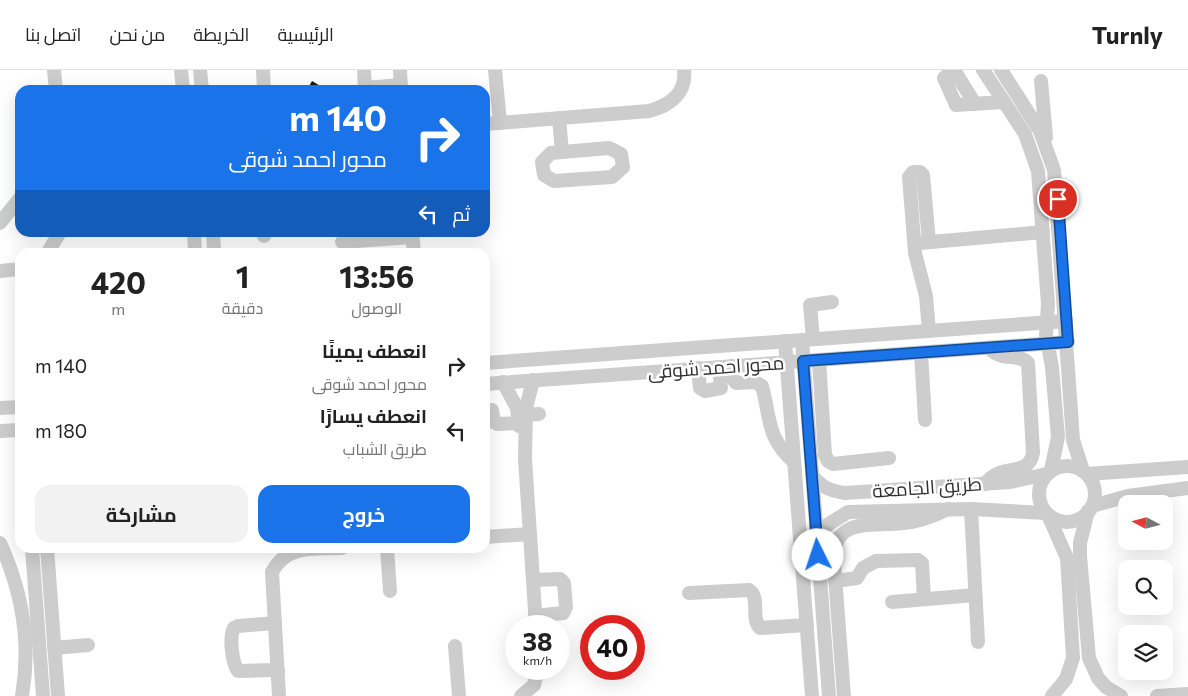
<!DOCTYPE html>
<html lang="ar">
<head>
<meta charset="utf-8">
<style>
	body { margin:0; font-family:Commissioner,Cairo,sans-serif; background:#f2f2f2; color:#222; direction:rtl; height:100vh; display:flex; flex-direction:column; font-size:19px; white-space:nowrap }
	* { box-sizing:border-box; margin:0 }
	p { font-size:16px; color:#767676 }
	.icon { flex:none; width:28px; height:28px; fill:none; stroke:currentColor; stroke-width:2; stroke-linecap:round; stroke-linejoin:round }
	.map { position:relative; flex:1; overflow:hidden; direction:ltr }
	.panel { position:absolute; left:15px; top:178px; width:475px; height:305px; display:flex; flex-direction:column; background:#fff; border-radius:15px; box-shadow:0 5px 20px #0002; direction:rtl }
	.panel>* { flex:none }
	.hud { position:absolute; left:15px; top:15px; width:475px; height:152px; border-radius:15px; box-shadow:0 5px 20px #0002; direction:rtl; background:#1a73e8; color:#fff; overflow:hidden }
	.needle { width:32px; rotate:277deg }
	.controls { position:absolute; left:1118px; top:425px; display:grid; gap:10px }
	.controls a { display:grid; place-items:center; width:55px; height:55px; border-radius:10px; background:#fff; box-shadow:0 5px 20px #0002; font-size:25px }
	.speed { position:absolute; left:505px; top:545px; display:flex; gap:10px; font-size:25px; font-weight:700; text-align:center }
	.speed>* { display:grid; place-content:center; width:65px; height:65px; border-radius:50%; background:#fff; box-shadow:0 5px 20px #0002; line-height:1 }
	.speed small { font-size:12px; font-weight:400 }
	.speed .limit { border:8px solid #d22; background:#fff; color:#111 }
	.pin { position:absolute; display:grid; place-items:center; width:42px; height:42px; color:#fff; margin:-21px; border:2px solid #fff; border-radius:50%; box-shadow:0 1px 5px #0007 }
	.me { position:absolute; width:55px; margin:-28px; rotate:356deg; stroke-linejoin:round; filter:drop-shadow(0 0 4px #0008) }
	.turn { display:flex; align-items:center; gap:18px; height:105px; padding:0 20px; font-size:22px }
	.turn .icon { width:65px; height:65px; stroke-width:2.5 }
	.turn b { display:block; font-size:35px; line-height:42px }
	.then { display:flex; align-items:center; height:48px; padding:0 20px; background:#0003; gap:10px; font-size:19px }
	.eta { display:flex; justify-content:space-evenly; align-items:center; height:85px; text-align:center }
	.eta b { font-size:30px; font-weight:700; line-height:35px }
	.cta { display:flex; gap:10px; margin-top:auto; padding:10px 20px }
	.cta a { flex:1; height:58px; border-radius:15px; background:#1a73e8; color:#fff; font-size:20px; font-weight:700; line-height:58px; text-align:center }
	.cta a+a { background:#f2f2f2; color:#222 }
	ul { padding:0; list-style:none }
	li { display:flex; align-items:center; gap:15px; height:65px; padding:0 20px }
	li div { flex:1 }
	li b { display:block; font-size:19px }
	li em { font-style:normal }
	header { display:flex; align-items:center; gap:30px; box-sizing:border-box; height:70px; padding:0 25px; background:#fff; border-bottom:1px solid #e0e0e0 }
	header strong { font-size:24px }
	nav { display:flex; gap:28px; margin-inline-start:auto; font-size:18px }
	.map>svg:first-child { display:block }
	.building { fill:#171717 }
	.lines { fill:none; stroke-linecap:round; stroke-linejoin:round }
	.minor { stroke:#cdcdcd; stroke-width:14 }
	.route-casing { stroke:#114b97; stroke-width:12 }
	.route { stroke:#1a73e8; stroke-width:9 }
	.labels { text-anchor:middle; stroke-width:5; stroke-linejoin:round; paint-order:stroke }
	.street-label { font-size:19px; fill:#303030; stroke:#fff }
</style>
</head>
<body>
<header>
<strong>Turnly</strong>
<nav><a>الرئيسية</a><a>الخريطة</a><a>من نحن</a><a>اتصل بنا</a></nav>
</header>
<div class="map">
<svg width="1188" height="626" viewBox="0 0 1188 626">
	<rect width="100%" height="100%" fill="#fff"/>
	<path class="building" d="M312,11L327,20H307Z"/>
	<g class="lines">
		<g class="minor">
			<path d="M54,0L56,20"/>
			<path d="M181,0L183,20"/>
			<path d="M200,0L202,20"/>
			<path d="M263,0L264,20"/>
			<path d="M364,0L365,20"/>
			<path d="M400,0L401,20"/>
			<path d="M495,0L500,53"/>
			<path d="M953,0L944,8L956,35L1004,32"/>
			<path d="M954,0L975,34"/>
			<path d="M983,0L1025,64L1038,101L1048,234L1046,265L1052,297L1058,367L1051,400"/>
			<path d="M1001,0L1040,61L1054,100L1073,370L1083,401"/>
			<path d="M1041,11L1046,67"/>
			<path d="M365,18L401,15"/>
			<path d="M559,48L562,82"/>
			<path d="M485,54L649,41C669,36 687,23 684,0"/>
			<path d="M609,78L621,84L623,97L612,107L554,111L544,105L542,92L551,83Z"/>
			<path d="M0,153L20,128"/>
			<path d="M194,162L195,182"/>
			<path d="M213,162L214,182"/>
			<path d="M264,162V166"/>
			<path d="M412,162L414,182"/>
			<path d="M342,172L412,167"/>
			<path d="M929,172L923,105L920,102H913L909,107L915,183L926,226L929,261"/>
			<path d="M920,173L1043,162"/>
			<path d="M48,182L60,162"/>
			<path d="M0,201L20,199"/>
			<path d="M813,269L810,235L832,232"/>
			<path d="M802,270L829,626"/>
			<path d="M785,271L812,626"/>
			<path d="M921,283L925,350"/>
			<path d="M819,290L825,385L828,391L833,394L889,388"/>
			<path d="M485,293L1066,251"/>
			<path d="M731,296L732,308L736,313L755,312L762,316C771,349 766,367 794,392"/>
			<path d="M698,298L700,318L705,321L721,318L719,297"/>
			<path d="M533,310L526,338L525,389L536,556"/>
			<path d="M503,312L517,338L519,356"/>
			<path d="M485,314L1068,272"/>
			<path d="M0,338L20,337"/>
			<path d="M492,340L494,352L497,354L519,353"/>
			<path d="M526,345L539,344"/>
			<path d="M0,361L20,360"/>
			<circle cx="1067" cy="424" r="28"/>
			<path d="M1087,404L1188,397"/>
			<path d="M812,406C822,417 830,421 845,423L1010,412L1047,404"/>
			<path d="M985,414C1002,391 1028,409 1033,383L1028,293C1017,282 1003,293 989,278"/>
			<path d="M1092,436L1128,426L1188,418"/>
			<path d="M971,439L978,572"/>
			<path d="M1088,441L1080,473V486L1089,588L1098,608L1106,617L1121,626"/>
			<path d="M1048,445L1067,488L1073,588L1066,609L1052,626"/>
			<path d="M485,467L530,464"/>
			<path d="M817,467L824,457L848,442L971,439L1046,443"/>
			<path d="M0,473C22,521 31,574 22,626"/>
			<path d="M32,478L43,626"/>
			<path d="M47,478L58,626"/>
			<path d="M387,478L390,521"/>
			<path d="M533,510L560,509L564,513L566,537L563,543L535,546"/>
			<path d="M835,511L857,508L863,498L876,491L918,490L922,493L924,529"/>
			<path d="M689,523L749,520C761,528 750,548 760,558L807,555"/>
			<path d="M892,532L975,525"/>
			<path d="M275,553L238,556L234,558C229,566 232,593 238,601L278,600"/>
			<path d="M455,576L459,626"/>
			<path d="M54,578L88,575"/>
			<path d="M279,626L272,502C287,474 314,479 342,478"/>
			<path d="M521,626L534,615L538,599"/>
			<path d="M844,626L834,493C831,446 872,457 903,453C919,452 934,446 948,439"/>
			<path d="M1157,626L1188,624"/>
		</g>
	</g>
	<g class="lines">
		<defs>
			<path id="route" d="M818,485L803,291L1068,272L1058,129"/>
		</defs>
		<use href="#route" class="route-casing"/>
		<use href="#route" class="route"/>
	</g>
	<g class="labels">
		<g class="street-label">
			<text transform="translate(716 297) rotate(-4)" y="7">محور احمد شوقى</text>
			<text transform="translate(927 417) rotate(-4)" y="7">طريق الجامعة</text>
		</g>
	</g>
</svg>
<div class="controls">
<a><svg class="needle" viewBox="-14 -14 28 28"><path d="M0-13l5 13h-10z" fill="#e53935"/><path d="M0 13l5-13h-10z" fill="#767676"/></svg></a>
<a><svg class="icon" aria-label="search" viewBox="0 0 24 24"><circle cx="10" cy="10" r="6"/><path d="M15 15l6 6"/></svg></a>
<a><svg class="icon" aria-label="layers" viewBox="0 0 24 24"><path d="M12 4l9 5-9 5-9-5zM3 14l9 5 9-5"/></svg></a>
</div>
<div class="speed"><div>38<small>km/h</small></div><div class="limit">40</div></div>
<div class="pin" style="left:1058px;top:129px;background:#d93025"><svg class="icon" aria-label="arrive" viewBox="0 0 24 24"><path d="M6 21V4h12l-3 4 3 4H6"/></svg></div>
<svg class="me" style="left:818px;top:485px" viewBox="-20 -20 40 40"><circle r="19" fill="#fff"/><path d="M0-13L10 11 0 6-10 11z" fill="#1a73e8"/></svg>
<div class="hud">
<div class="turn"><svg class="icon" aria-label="right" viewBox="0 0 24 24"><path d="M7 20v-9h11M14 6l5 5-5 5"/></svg><div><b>140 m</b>محور احمد شوقى</div></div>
<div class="then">ثم<svg class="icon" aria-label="left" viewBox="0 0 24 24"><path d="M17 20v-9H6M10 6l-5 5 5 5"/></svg></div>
</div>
<section class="panel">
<div class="eta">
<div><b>13:56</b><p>الوصول</p></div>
<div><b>1</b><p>دقيقة</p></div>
<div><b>420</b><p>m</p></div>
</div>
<ul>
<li><svg class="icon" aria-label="right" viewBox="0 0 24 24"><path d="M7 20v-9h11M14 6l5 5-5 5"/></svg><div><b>انعطف يمينًا</b><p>محور احمد شوقى</p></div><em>140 m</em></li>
<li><svg class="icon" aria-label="left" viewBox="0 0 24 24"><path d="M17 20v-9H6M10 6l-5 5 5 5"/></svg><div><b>انعطف يسارًا</b><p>طريق الشباب</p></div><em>180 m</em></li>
</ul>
<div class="cta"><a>خروج</a><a>مشاركة</a></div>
</section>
</div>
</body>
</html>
